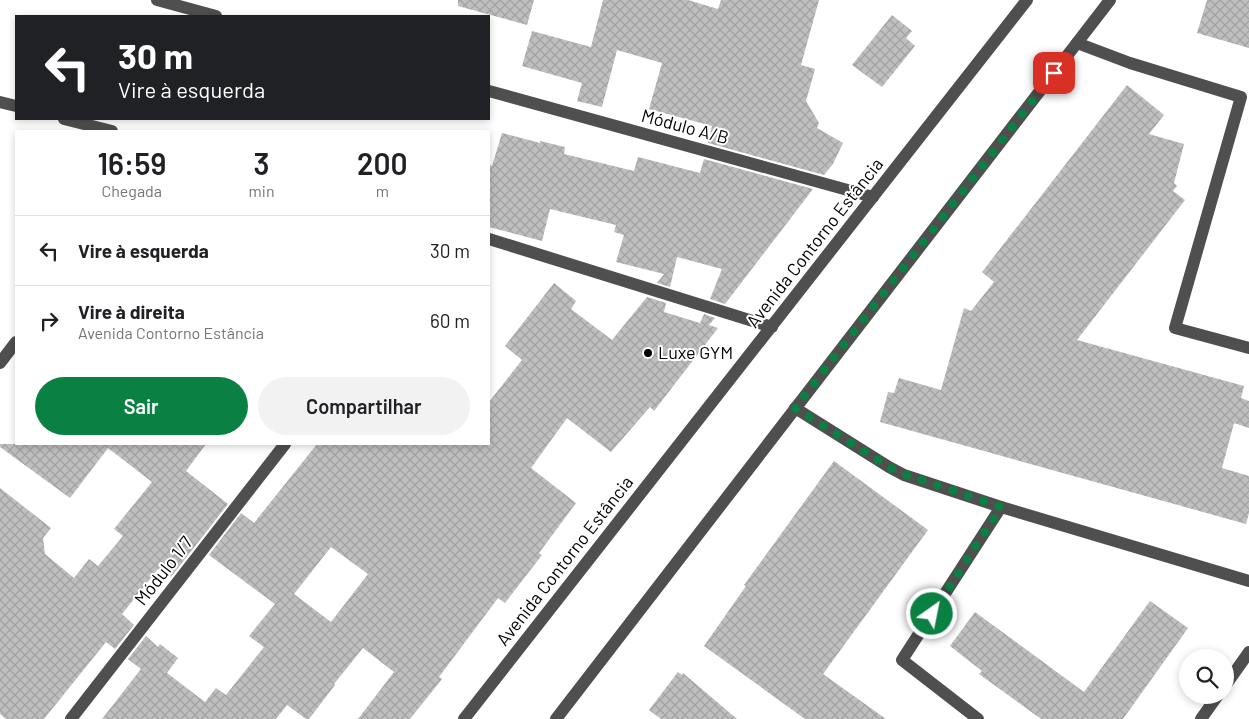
<!DOCTYPE html>
<html lang="pt">
<head>
<meta charset="utf-8">
<style>
	body { margin:0; font-family:Barlow,sans-serif; background:#f2f2f2; color:#202124; height:100vh; display:flex; flex-direction:column; font-size:19px; white-space:nowrap }
	* { box-sizing:border-box; margin:0 }
	p { font-size:16px; color:#757577 }
	.icon { flex:none; width:28px; height:28px; fill:none; stroke:currentColor; stroke-width:2; stroke-linecap:round; stroke-linejoin:round }
	.map { position:relative; flex:1; overflow:hidden }
	.sheet { position:absolute; left:15px; top:130px; width:475px; height:315px; display:flex; flex-direction:column; background:#fff; border-radius:0px; box-shadow:0 2px 8px #0003 }
	.sheet>* { flex:none }
	.banner { position:absolute; left:15px; top:15px; width:475px; height:105px; border-radius:0px; box-shadow:0 2px 8px #0003; background:#202124; color:#fff; overflow:hidden }
	.tools { position:absolute; left:1179px; top:649px; display:grid; gap:10px }
	.tools a { display:grid; place-items:center; width:55px; height:55px; border-radius:50%; background:#fff; box-shadow:0 2px 8px #0003; font-size:25px }
	.pin { position:absolute; display:grid; place-items:center; width:42px; height:42px; color:#fff; margin:-21px; border-radius:10px; box-shadow:0 2px 8px #0006 }
	.me { position:absolute; width:55px; margin:-28px; rotate:33deg; stroke-linejoin:round; filter:drop-shadow(0 0 4px #0008) }
	.turn { display:flex; align-items:center; gap:18px; height:105px; padding:0 20px; font-size:22px }
	.turn .icon { width:65px; height:65px; stroke-width:2.5 }
	.turn b { display:block; font-size:35px; line-height:42px }
	.eta { display:flex; justify-content:space-evenly; align-items:center; height:85px; text-align:center }
	.eta b { font-size:30px; font-weight:600; line-height:35px }
	.button { display:flex; gap:10px; margin-top:auto; padding:10px 20px }
	.button a { flex:1; height:58px; border-radius:30px; background:#0b8043; color:#fff; font-size:20px; font-weight:600; line-height:58px; text-align:center }
	.button a+a { background:#f2f2f2; color:#202124 }
	ul { padding:0; list-style:none }
	li { display:flex; align-items:center; gap:15px; height:70px; padding:0 20px; border-top:1px solid #e0e0e0 }
	li div { flex:1 }
	li b { display:block; font-size:19px }
	li em { font-style:normal }
	.map>svg:first-child { display:block }
	.building { fill:url(#building-cross-hatch); fill-rule:evenodd }
	.lines { fill:none; stroke-linecap:round; stroke-linejoin:round }
	.minor { stroke:#4f4f4f; stroke-width:12 }
	.route { stroke:#0b8043; stroke-width:9; stroke-dasharray:0 16.2 }
	.poi-dot { fill:#000; stroke:#fff; stroke-width:2 }
	.labels { text-anchor:middle; stroke-width:4; stroke-linejoin:round; paint-order:stroke }
	.street-label { font-size:18px; fill:#000; stroke:#fff }
	.poi-label { font-size:18px; fill:#000; stroke:#fff; text-anchor:start }
</style>
</head>
<body>
<div class="map">
<svg width="1249" height="719" viewBox="0 0 1249 719">
	<defs>
		<pattern id="building-cross-hatch" width="8" height="8" patternUnits="userSpaceOnUse" patternTransform="scale(1.25)"><rect width="8" height="8" fill="#bfbfbf"/><path d="M0 0l8 8M0 8l8-8" fill="none" stroke="#a2a2a2"/></pattern>
	</defs>
	<rect width="100%" height="100%" fill="#fff"/>
	<g class="building">
		<path d="M458,0H534L527,25L458,6Z"/>
		<path d="M603,0H688L718,9L721,0H819L801,65L815,69L806,101L819,123L817,128L843,143L833,164L824,175L708,143L712,126L649,109L662,63L617,50L602,107L577,101L582,83L522,66L532,31L591,47Z"/>
		<path d="M1207,0H1249V48L1197,33Z"/>
		<path d="M892,15L912,31L906,38L915,46L882,87L852,65Z"/>
		<path d="M1127,85L1164,115L1149,134L1184,144L1174,183L1177,186L1173,191L1185,200L1077,340L1244,386L1241,398L1249,401V428L1234,423L1222,468L1249,476V513L1246,524L880,422L888,392L894,393L899,378L941,390L964,308L971,311L994,282L982,272Z"/>
		<path d="M502,133L540,143V141L565,147L564,154L634,171L638,157L700,173L704,159L813,189L725,304L710,299L722,269L677,257L670,287L657,283L664,274L616,262L624,235L614,232L616,225L550,209L542,241L489,227V165L492,166Z"/>
		<path d="M554,283L576,301L571,309L612,340L647,297L666,303L664,312L700,323L704,314L715,318L709,325L718,328L654,411L650,407L611,452L567,418L531,468L576,503L539,553L542,555L505,603L498,598L439,677L442,679L410,719H358L394,672L363,648L334,684L335,685L309,719H306L287,705L276,719H102L141,669L128,659L146,636L158,647L160,644L178,658L167,673L205,702L216,688L226,695L264,647L249,636L275,604L209,555L241,513L254,523L317,444H489V402L522,360L505,346ZM331,547L368,574L331,622L294,594Z"/>
		<path d="M0,444H206L186,471L228,504L171,577L158,569L122,614L134,625L115,649L106,642L44,719H6L0,714V488L51,528L43,538L45,554L74,578L89,559L98,566L123,536L114,529L152,482L108,448L70,498L0,447Z"/>
		<path d="M834,461L928,530L823,674L886,719H805L704,646L746,586L744,585Z"/>
		<path d="M1150,601L1188,628L1123,719H1041L979,674L982,671L950,646L975,612L1084,692Z"/>
		<path d="M678,672L682,675L683,673L737,719H661L649,710Z"/>
	</g>
	<g class="lines">
		<g class="minor">
			<path d="M157,0L216,16"/>
			<path d="M1077,43L1130,63L1241,97L1175,328L1249,348"/>
			<path d="M489,91L873,197"/>
			<path d="M0,102L16,106"/>
			<path d="M64,119L112,131"/>
			<path d="M489,239L772,327"/>
			<path d="M0,363L16,342"/>
			<path d="M795,408L889,467L904,475L1001,507L1249,581"/>
			<path d="M1225,686L1249,652"/>
			<path d="M71,719L285,444"/>
			<path d="M464,719L1027,0"/>
			<path d="M556,719L1110,0"/>
			<path d="M978,719L902,660L1001,507"/>
			<path d="M1201,719L1218,695"/>
		</g>
	</g>
	<g class="lines">
		<path class="route" d="M932,614L1001,507L904,474L889,467L795,408L1054,73"/>
	</g>
	<circle class="poi-dot" cx="648" cy="353" r="5"/>
	<g class="labels">
		<g class="street-label">
			<text transform="translate(685 127) rotate(15)" y="6">Módulo A/B</text>
			<text transform="translate(815 243) rotate(-52)" y="6">Avenida Contorno Estância</text>
			<text transform="translate(565 561) rotate(-52)" y="6">Avenida Contorno Estância</text>
			<text transform="translate(164 571) rotate(-52)" y="6">Módulo 1/7</text>
		</g>
		<g class="poi-label">
			<text x="658" y="359">Luxe GYM</text>
		</g>
	</g>
</svg>
<div class="tools">
<a><svg class="icon" aria-label="search" viewBox="0 0 24 24"><circle cx="10" cy="10" r="6"/><path d="M15 15l6 6"/></svg></a>
</div>
<div class="pin" style="left:1054px;top:73px;background:#d93025"><svg class="icon" aria-label="arrive" viewBox="0 0 24 24"><path d="M6 21V4h12l-3 4 3 4H6"/></svg></div>
<svg class="me" style="left:932px;top:614px" viewBox="-20 -20 40 40"><circle r="17" fill="#0b8043" stroke="#fff" stroke-width="3"/><path d="M0-11L8 9 0 5-8 9z" fill="#fff"/></svg>
<div class="banner">
<div class="turn"><svg class="icon" aria-label="left" viewBox="0 0 24 24"><path d="M17 20v-9H6M10 6l-5 5 5 5"/></svg><div><b>30 m</b>Vire à esquerda</div></div>
</div>
<section class="sheet">
<div class="eta">
<div><b>16:59</b><p>Chegada</p></div>
<div><b>3</b><p>min</p></div>
<div><b>200</b><p>m</p></div>
</div>
<ul>
<li><svg class="icon" aria-label="left" viewBox="0 0 24 24"><path d="M17 20v-9H6M10 6l-5 5 5 5"/></svg><div><b>Vire à esquerda</b></div><em>30 m</em></li>
<li><svg class="icon" aria-label="right" viewBox="0 0 24 24"><path d="M7 20v-9h11M14 6l5 5-5 5"/></svg><div><b>Vire à direita</b><p>Avenida Contorno Estância</p></div><em>60 m</em></li>
</ul>
<div class="button"><a>Sair</a><a>Compartilhar</a></div>
</section>
</div>
</body>
</html>
